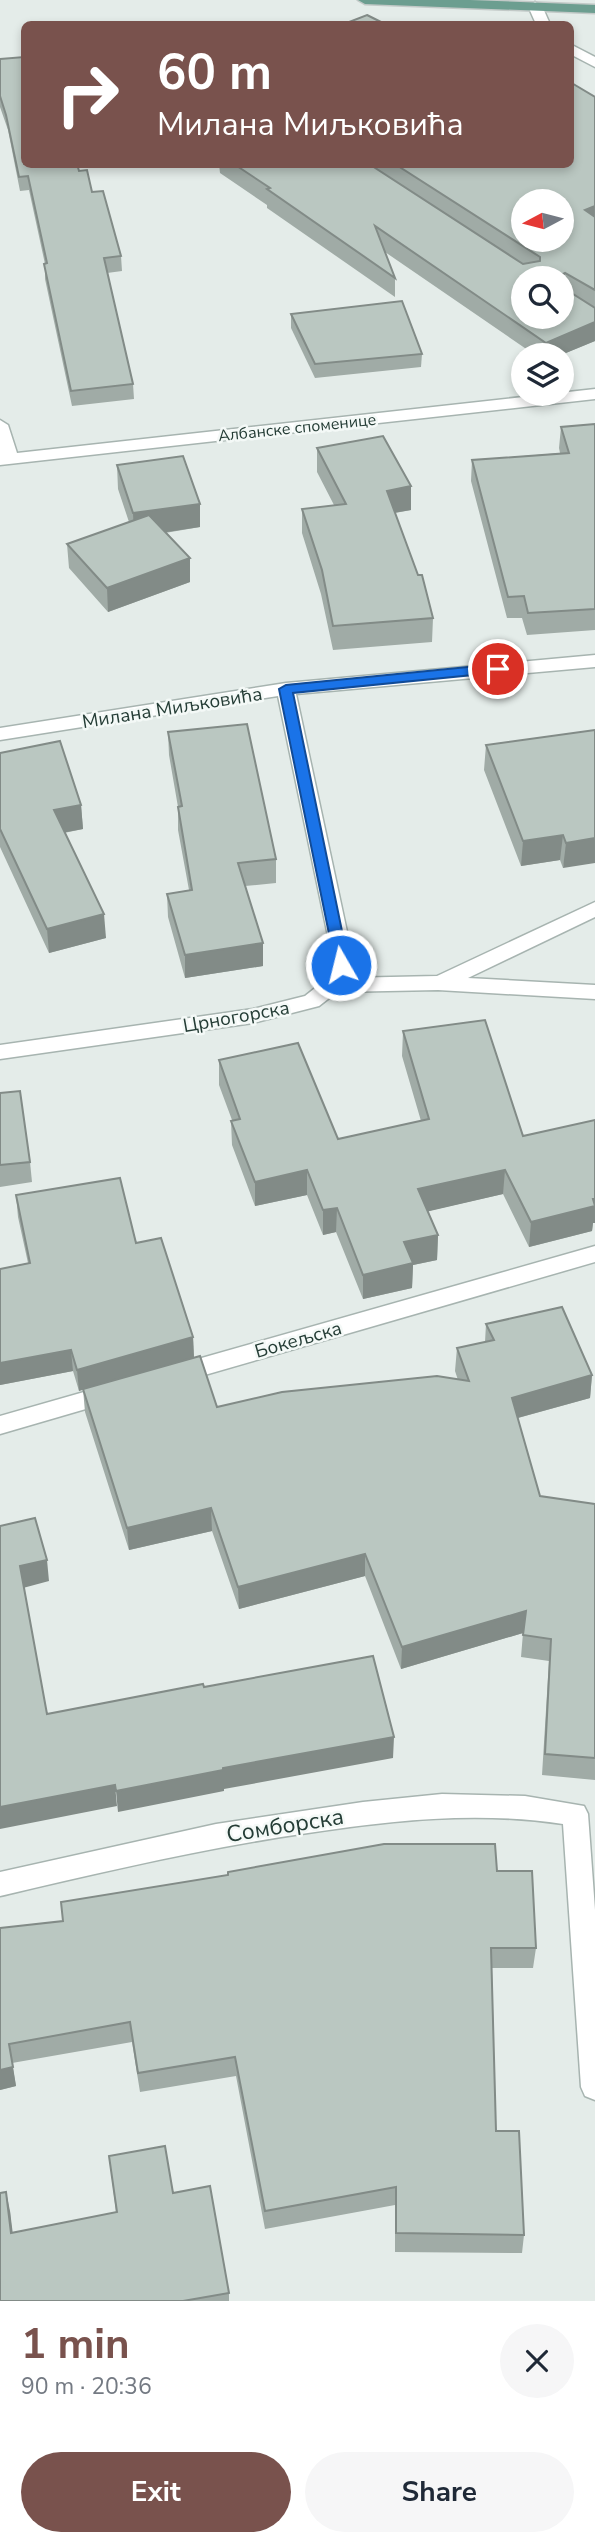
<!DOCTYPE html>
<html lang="en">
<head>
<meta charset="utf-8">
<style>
	body { margin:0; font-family:"Nunito Sans",sans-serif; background:#f6f6f7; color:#1f2937; height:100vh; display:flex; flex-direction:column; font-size:26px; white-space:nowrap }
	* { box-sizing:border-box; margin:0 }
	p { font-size:23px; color:#747a83 }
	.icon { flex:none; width:38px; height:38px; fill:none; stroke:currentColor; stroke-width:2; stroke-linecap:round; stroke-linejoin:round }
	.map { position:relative; height:2301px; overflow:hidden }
	.side { display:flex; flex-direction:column; background:#fff; flex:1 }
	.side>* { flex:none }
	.banner { position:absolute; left:21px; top:21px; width:553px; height:147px; border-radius:10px; box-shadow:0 4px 10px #0003; background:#79524d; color:#fff; overflow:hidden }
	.needle { width:46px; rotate:263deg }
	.buttons { position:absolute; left:511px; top:189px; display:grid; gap:14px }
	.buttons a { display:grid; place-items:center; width:63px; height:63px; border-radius:50%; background:#fff; box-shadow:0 4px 10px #0003; font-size:35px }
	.pin { position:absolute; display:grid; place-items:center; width:60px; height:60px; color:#fff; margin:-30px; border:4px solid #fff; border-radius:50%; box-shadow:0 2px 7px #0007 }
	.me { position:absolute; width:77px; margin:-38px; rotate:352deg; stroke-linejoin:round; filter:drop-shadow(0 0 5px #0008) }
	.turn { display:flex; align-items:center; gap:24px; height:147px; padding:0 21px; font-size:32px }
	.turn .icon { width:91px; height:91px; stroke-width:2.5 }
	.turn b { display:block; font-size:49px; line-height:60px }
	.round { display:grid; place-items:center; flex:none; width:74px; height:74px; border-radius:37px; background:#f6f6f7 }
	.headline { display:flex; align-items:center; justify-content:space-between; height:119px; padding:0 21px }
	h1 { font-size:42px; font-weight:700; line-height:52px; color:#79524d }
	.action { display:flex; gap:14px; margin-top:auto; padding:14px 21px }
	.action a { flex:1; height:80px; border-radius:42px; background:#79524d; color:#fff; font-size:28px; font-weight:700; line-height:80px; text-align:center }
	.action a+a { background:#f6f6f7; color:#1f2937 }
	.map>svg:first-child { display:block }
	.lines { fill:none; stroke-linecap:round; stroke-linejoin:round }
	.minor-casing { stroke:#a7b4b0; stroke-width:3 }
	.major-casing { stroke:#c2c9c7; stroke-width:3 }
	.minor { fill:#fff; fill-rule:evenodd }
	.major { fill:#6c9e90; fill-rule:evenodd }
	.wall { fill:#a0aba6 }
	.shaded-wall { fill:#828b87 }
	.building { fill:#bac7c1; stroke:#828b87; stroke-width:2; fill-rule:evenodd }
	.route { fill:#1a73e8; stroke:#114b97; stroke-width:2 }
	.labels { text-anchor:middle; stroke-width:5; stroke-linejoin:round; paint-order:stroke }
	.far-street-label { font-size:16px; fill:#253d36; stroke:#f4f9f7 }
	.street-label { font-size:19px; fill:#253d36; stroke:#f4f9f7 }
	.near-street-label { font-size:23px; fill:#253d36; stroke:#f4f9f7 }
</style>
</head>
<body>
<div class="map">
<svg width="595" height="2301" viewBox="0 0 595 2301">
	<rect width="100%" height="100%" fill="#e4ece9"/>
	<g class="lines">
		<defs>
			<g id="minor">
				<path d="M535,2L542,6L550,24H536L528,6Z"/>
				<path d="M570,44L595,57V67L570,54Z"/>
				<path d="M595,389V399L0,465V420L8,425L17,453Z"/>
				<path d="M595,655V667L296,694L349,941L351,965L345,978L437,976L595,902V917L468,978L595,985V999L438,990L337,992L319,1006L253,1023L0,1059V1045L253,1009L305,996L324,981L331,965L329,941L278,696L0,740V728L286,683Z"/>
				<path d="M595,1246V1262L177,1383L169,1380L166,1374L169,1368L177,1365Z"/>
				<path d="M112,1384L120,1387L123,1393L120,1399L0,1434V1416Z"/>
				<path d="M442,1794L525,1796L584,1806L588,1814L595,1910V2100L585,2096L581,2087L563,1824C477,1811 394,1820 308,1833C204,1848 103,1872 0,1896V1872L216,1824L363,1802Z"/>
			</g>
			<path id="major" d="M358,0H470L595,5V13L365,4Z"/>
		</defs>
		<use href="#minor" class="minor-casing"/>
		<use href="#major" class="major-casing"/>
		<use href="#minor" class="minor"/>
		<use href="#major" class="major"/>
	</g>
	<g class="wall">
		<path d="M0,59L79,171L92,192L121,256L122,271L107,273L133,384L134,399L72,406L45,279V264L29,190L20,191L8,130L0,107Z"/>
		<path d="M595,97V341L561,355H535L385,252L395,278V297L267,208V205L220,173L219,164H570Z"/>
		<path d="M291,314L422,354L421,367L315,378L291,328Z"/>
		<path d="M595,424V630L527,635L522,618H507L471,481L472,460L560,453L559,448L561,427Z"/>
		<path d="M317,448L411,486V510L395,513L433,618L432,642L333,650L321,594L302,533V509L334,505L317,472Z"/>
		<path d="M117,465L200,504V527L165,533L190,582L108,612L69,568L67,544L129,522L118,489Z"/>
		<path d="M595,730L563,868L560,860L521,866L484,770L486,745Z"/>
		<path d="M168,732L276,859V883L245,886L263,966L185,978L168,917L167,894L189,890L178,830V807L169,755Z"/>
		<path d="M0,753L81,805L83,829L64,833L106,938L49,953L0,847Z"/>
		<path d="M403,1031L523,1136L595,1120V1223H593L592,1231L529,1247L503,1194L428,1211L438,1235L437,1260L413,1265L412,1288L363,1299L336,1232L323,1235L307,1195L255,1206L232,1145L231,1121L232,1120L219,1085V1060L338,1139L421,1121L402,1056Z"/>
		<path d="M0,1093L30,1162L32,1182L0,1187Z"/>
		<path d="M16,1195L136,1243L193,1337L194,1358L217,1407L458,1380L455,1371L457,1348L485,1342L486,1324L592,1375L590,1398L518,1418L540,1496L595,1504V1780L542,1775L549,1661L521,1657L523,1633L401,1669L365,1576L239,1609L212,1531L129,1550L85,1412L83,1389L79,1391L73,1371L0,1385V1269L28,1263L18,1217Z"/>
		<path d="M497,1871L536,1948L533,1968H492L496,2131L524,2235L522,2253L395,2252V2205L265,2229L236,2076L140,2092L132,2042L12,2063L16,2086L0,2090V1928Z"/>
		<path d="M109,2156L173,2193L229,2293V2301H0L10,2211L12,2233L116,2212Z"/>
	</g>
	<g class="shaded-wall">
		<path d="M595,206V224L585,210Z"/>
		<path d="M565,273L563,292L562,293L561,275Z"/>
		<path d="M595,322V341L561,355H545L546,343Z"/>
		<path d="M411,486V510L387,514V491Z"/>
		<path d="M200,504V527L134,537L133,513Z"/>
		<path d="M190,558V582L108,612L107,588Z"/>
		<path d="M81,805L83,829L56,834L54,810Z"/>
		<path d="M563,835L560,860L521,866L523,841Z"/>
		<path d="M595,838V863L563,868L566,843Z"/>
		<path d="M104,914L106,938L49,953L47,929Z"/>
		<path d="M263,943V966L185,978V955Z"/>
		<path d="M307,1170V1195L255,1206V1182Z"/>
		<path d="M505,1170L503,1194L417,1214L418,1189Z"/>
		<path d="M595,1199V1223H593L592,1231L529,1247L531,1222Z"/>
		<path d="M337,1208L336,1232L323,1235V1210Z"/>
		<path d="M438,1235L437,1260L413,1265L412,1288L363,1299V1275L404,1242Z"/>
		<path d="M193,1337L194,1358L79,1391L77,1370Z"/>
		<path d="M71,1350L73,1371L0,1385V1363Z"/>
		<path d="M592,1375L590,1398L510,1420L512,1398Z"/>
		<path d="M211,1508L212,1531L129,1550L127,1528Z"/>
		<path d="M365,1554V1576L239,1609L238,1587Z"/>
		<path d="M47,1560L49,1581L23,1588L20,1566Z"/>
		<path d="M526,1611L523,1633L401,1669L402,1647Z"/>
		<path d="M394,1737L393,1758L224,1789V1791L118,1812L116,1791L223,1768Z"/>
		<path d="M115,1785L117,1806L0,1829V1807Z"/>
		<path d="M13,2067L16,2086L0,2090V2070Z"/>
		<path d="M6,2192L10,2211L15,2251L11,2233Z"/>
	</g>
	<g class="building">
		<path d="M367,15L385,24H344Z"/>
		<path d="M24,57V164H77L79,171L87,170L92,192L103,191L121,256L104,258L133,384L71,391L44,264L47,263L28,176L19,177L6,115L0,96V59Z"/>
		<path d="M570,82L595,97V206L585,210L595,217V290L565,273L561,275V278H523V317H562V287L595,308V322L546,343L375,226L395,278L267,189L270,188L234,164H369L523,264L540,261V257L395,164H570ZM523,201H562V240H523Z"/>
		<path d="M402,301L422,354L315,364L291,314Z"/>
		<path d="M595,424V609L528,613L524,596L508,597L472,460L569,453L561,427Z"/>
		<path d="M383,436L411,486L387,491L418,575H422L433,618L333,626L322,570L302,509L346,504L317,448Z"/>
		<path d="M183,456L200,504L133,513L117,465Z"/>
		<path d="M149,515L190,558L107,588L67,544Z"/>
		<path d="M247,724L276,859L238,863L263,943L185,955L167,894L192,890L178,807L182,806L168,732Z"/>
		<path d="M595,730V838L566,843L563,835L523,841L486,745Z"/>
		<path d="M60,741L81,805L54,810L104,914L47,929L0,829V753Z"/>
		<path d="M485,1020L523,1136L595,1120V1199H593L595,1206L531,1222L505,1170L418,1189L438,1235L404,1242L413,1263L363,1275L337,1208L323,1210L307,1170L255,1182L231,1121L240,1119L219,1060L298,1043L338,1139L429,1119L403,1031Z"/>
		<path d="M20,1091L30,1162L0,1165V1093Z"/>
		<path d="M120,1178L136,1243L161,1238L193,1337L77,1370L71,1350L0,1363V1269L30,1263L16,1195Z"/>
		<path d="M562,1307L592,1375L512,1398L540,1496L595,1504V1758L545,1754L551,1639L523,1635L526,1611L402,1647L365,1554L238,1587L211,1508L127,1528L83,1389L200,1356L217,1407L282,1392L437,1376L469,1381L457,1348L494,1340L486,1324Z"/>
		<path d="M35,1518L47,1560L20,1566L47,1714L203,1684L204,1687L373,1656L394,1737L223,1768V1770L116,1791L115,1785L0,1807V1526Z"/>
		<path d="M384,1844H495L497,1871H532L536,1948H491L496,2131H519L524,2235L396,2233V2187L265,2211L235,2057L138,2073L130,2022L9,2044L13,2067L0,2070V1928L63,1921L61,1902L228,1875V1872Z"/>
		<path d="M165,2146L173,2193L210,2186L229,2293L183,2301H0V2193L6,2192L11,2233L117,2212L109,2156Z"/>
	</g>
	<path class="route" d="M498,664L505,669L503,672L293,693L349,965L347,968H336L279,689L286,685Z"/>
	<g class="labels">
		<g class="far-street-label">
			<text transform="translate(297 427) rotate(-6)" y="6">Албанске споменице</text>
		</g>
		<g class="street-label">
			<text transform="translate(172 707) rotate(-9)" y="7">Милана Миљковића</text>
			<text transform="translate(236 1016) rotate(-10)" y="7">Црногорска</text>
			<text transform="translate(298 1339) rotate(-16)" y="7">Бокељска</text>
		</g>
		<g class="near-street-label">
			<text transform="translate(285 1825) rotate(-9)" y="8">Сомборска</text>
		</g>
	</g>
</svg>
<div class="buttons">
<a><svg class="needle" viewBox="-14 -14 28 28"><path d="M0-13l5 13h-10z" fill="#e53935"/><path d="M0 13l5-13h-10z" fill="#747a83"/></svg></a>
<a><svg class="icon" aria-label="search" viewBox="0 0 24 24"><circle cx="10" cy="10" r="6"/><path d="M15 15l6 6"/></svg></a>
<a><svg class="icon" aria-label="layers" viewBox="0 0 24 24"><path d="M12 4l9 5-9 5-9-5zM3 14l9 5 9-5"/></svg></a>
</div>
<div class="pin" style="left:498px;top:669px;background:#d93025"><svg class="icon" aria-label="arrive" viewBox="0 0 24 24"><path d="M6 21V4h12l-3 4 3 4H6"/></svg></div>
<svg class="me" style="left:341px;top:965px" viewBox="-20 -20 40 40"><circle r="17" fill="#1a73e8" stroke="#fff" stroke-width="3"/><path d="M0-11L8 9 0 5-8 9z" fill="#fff"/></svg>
<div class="banner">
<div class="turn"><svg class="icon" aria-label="right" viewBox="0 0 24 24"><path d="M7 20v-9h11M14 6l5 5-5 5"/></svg><div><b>60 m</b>Милана Миљковића</div></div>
</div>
</div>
<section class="side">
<div class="headline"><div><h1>1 min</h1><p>90 m · 20:36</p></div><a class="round"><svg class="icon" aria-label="close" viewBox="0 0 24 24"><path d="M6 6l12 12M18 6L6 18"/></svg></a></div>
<div class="action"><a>Exit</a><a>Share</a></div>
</section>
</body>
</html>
